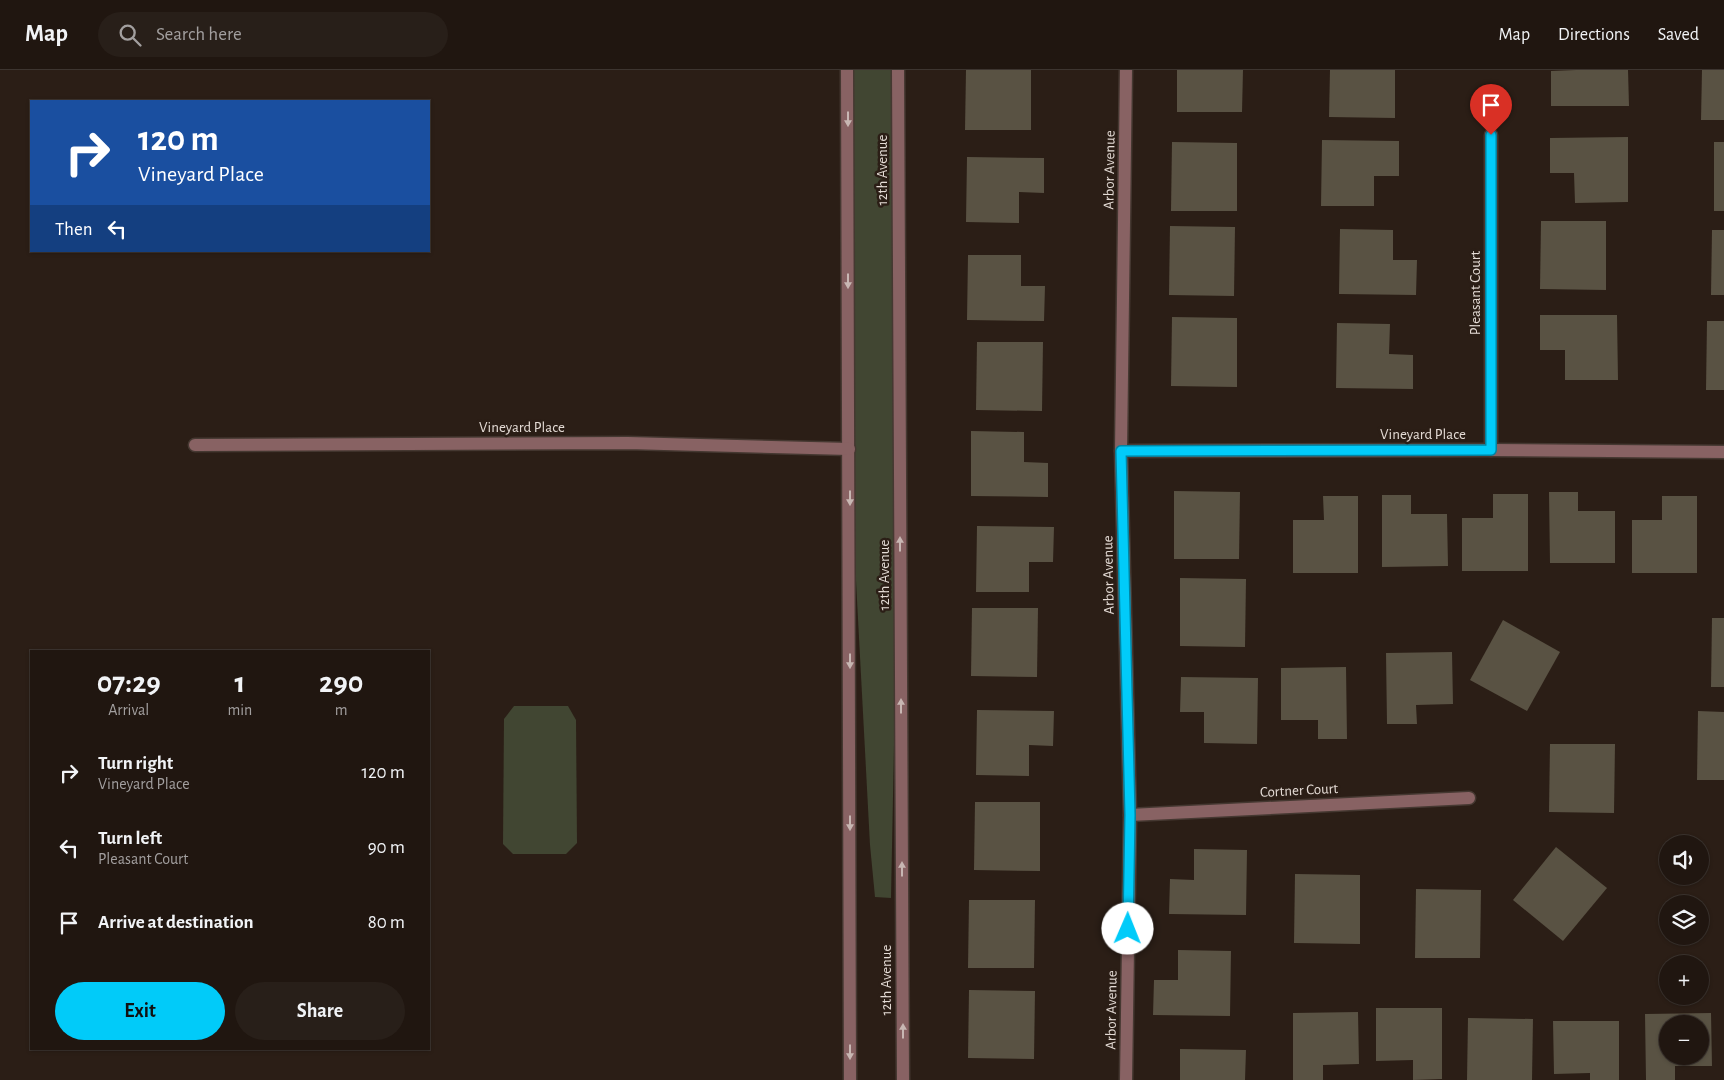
<!DOCTYPE html>
<html lang="en">
<head>
<meta charset="utf-8">
<style>
	body { margin:0; font-family:"Alegreya Sans",sans-serif; background:#281f19; color:#f1f3f6; height:100vh; display:flex; flex-direction:column; font-size:19px; white-space:nowrap }
	* { box-sizing:border-box; margin:0 }
	p { font-size:16px; color:#a29f9f }
	.icon { flex:none; width:28px; height:28px; fill:none; stroke:currentColor; stroke-width:2; stroke-linecap:round; stroke-linejoin:round }
	.map { position:relative; flex:1; overflow:hidden }
	.side { position:absolute; left:30px; top:580px; width:400px; height:400px; display:flex; flex-direction:column; background:#201610; border-radius:0px; box-shadow:0 1px 4px #0004,0 0 0 1px #3d3530 }
	.side>* { flex:none }
	.guide { position:absolute; left:30px; top:30px; width:400px; height:152px; border-radius:0px; box-shadow:0 1px 4px #0004,0 0 0 1px #3d3530; background:#1a4fa0; color:#fff; overflow:hidden }
	.controls { position:absolute; left:1659px; top:765px; display:grid; gap:10px }
	.controls a { display:grid; place-items:center; width:50px; height:50px; border-radius:50%; background:#201610; box-shadow:0 1px 4px #0004,0 0 0 1px #3d3530; font-size:25px }
	.pin { position:absolute; display:grid; place-items:center; width:42px; height:42px; color:#fff; margin:-51px -21px; border-radius:50% 50% 50% 0; rotate:-45deg; box-shadow:0 0 5px #0007 }
	.pin .icon { rotate:45deg }
	.me { position:absolute; width:55px; margin:-28px; rotate:1deg; stroke-linejoin:round; filter:drop-shadow(0 0 4px #0008) }
	.turn { display:flex; align-items:center; gap:18px; height:105px; padding:0 25px; font-size:22px }
	.turn .icon { width:65px; height:65px; stroke-width:2.5 }
	.turn b { display:block; font-size:35px; line-height:42px }
	.then { display:flex; align-items:center; height:48px; padding:0 25px; background:#0003; gap:10px; font-size:19px }
	.eta { display:flex; justify-content:space-evenly; align-items:center; height:85px; text-align:center }
	.eta b { font-size:30px; font-weight:700; line-height:35px }
	.button { display:flex; gap:10px; margin-top:auto; padding:10px 25px }
	.button a { flex:1; height:58px; border-radius:30px; background:#01cbf9; color:#111; font-size:20px; font-weight:700; line-height:58px; text-align:center }
	.button a+a { background:#281f19; color:#f1f3f6 }
	ul { padding:0; list-style:none }
	li { display:flex; align-items:center; gap:15px; height:75px; padding:0 25px }
	li div { flex:1 }
	li b { display:block; font-size:19px }
	li em { font-style:normal }
	header { display:flex; align-items:center; gap:30px; box-sizing:border-box; height:70px; padding:0 25px; background:#201610; border-bottom:1px solid #3d3530 }
	header strong { font-size:24px }
	nav { display:flex; gap:28px; margin-inline-start:auto; font-size:18px }
	.search { width:350px; height:45px; background:#281f19; display:flex; align-items:center; gap:12px; box-sizing:border-box; padding:0 18px; border-radius:28px; color:#a29f9f; font-size:19px }
	.map>svg:first-child { display:block }
	.green { fill:#414632 }
	.building { fill:#595243; fill-rule:evenodd }
	.lines { fill:none; stroke-linecap:round; stroke-linejoin:round }
	.minor-casing { stroke:#453831; stroke-width:15 }
	.minor { stroke:#886263; stroke-width:12 }
	.oneway { fill:#c8b7b3 }
	.route-casing { stroke:#0184a2; stroke-width:12 }
	.route { stroke:#01cbf9; stroke-width:9 }
	.labels { text-anchor:middle; stroke-width:5; stroke-linejoin:round; paint-order:stroke }
	.street-label { font-size:15px; fill:#e4dbd5; stroke:#2b1e16 }
</style>
</head>
<body>
<header>
<strong>Map</strong>
<div class="search"><svg class="icon" aria-label="search" viewBox="0 0 24 24"><circle cx="10" cy="10" r="6"/><path d="M15 15l6 6"/></svg>Search here</div>
<nav><a>Map</a><a>Directions</a><a>Saved</a></nav>
</header>
<div class="map">
<svg width="1724" height="1010" viewBox="0 0 1724 1010">
	<rect width="100%" height="100%" fill="#2b1e16"/>
	<g class="green">
		<path d="M847,0H898L900,371L891,828L875,827L870,775L849,379Z"/>
		<path d="M514,636H568L576,650L577,773L566,784H513L503,774L504,649Z"/>
	</g>
	<g class="building">
		<path d="M966,0H1031V60H965Z"/>
		<path d="M1177,0H1243L1242,42H1177Z"/>
		<path d="M1330,0H1395V48L1329,47Z"/>
		<path d="M1576,0H1628L1629,36H1551V1Z"/>
		<path d="M1702,0H1724V50H1701Z"/>
		<path d="M1628,67V132L1575,133L1574,103H1550V68Z"/>
		<path d="M1322,70L1399,71V106H1374V136H1321Z"/>
		<path d="M1172,72L1237,73V141H1171Z"/>
		<rect x="1714" y="72" width="10" height="69"/>
		<path d="M967,87L1044,88V123L1019,122V153L966,152Z"/>
		<path d="M1541,151H1606V220L1540,219Z"/>
		<path d="M1170,156L1235,157L1234,226L1169,225Z"/>
		<path d="M1340,159L1393,160V190H1417L1416,225L1339,224Z"/>
		<path d="M1712,160H1724V225H1711Z"/>
		<path d="M968,185H1021V216H1045L1044,251L967,250Z"/>
		<path d="M1540,245H1617L1618,310H1565V280H1540Z"/>
		<path d="M1172,247L1237,248V317L1171,316Z"/>
		<path d="M1707,251H1724V320H1706Z"/>
		<path d="M1337,253L1390,254L1389,284L1413,285V319L1336,318Z"/>
		<path d="M977,272H1043L1042,341L976,340Z"/>
		<path d="M971,361L1024,362V392L1048,393V427L971,426Z"/>
		<path d="M1174,421L1240,422L1239,489H1174Z"/>
		<path d="M1549,422H1578V441H1615V493H1550Z"/>
		<path d="M1493,424H1528V501H1462V448H1493Z"/>
		<path d="M1382,425H1411V444H1447L1448,496L1382,497Z"/>
		<path d="M1323,426H1358V503H1293V450H1324Z"/>
		<path d="M1662,426H1697V503H1632V450H1662Z"/>
		<path d="M977,456L1054,457L1053,492H1029V522H976Z"/>
		<path d="M1180,508L1246,509L1245,577L1180,576Z"/>
		<path d="M972,538H1038L1037,607L971,606Z"/>
		<path d="M1712,548H1724V617H1711Z"/>
		<path d="M1503,550L1560,582L1527,641L1470,610Z"/>
		<path d="M1452,582L1453,634L1416,635L1417,654H1387L1386,583Z"/>
		<path d="M1346,597L1347,669H1318V650H1281V598Z"/>
		<path d="M1181,607L1258,608L1257,674L1204,673V642H1180Z"/>
		<path d="M977,640L1054,641L1053,676L1029,675V706L976,705Z"/>
		<path d="M1698,641L1724,642V710H1697Z"/>
		<path d="M1550,674H1615L1614,743L1549,742Z"/>
		<path d="M975,732H1040V801L974,800Z"/>
		<path d="M1556,777L1607,818L1563,871L1513,830Z"/>
		<path d="M1194,779L1247,780L1246,845L1169,844L1170,809L1194,810Z"/>
		<path d="M1295,804L1360,805V874L1294,873Z"/>
		<path d="M1416,819L1481,820L1480,888H1415Z"/>
		<path d="M969,830H1035L1034,898H968Z"/>
		<path d="M1178,880L1231,881L1230,946L1153,945L1154,910H1178Z"/>
		<path d="M969,920L1035,921L1034,989L968,988Z"/>
		<path d="M1376,938H1442V1009L1413,1010V990L1376,991Z"/>
		<path d="M1358,942L1359,994L1323,995V1010H1293V943Z"/>
		<path d="M1711,943L1712,996H1675V1010H1646L1645,944ZM1668,954H1700V986H1668Z"/>
		<path d="M1468,948L1533,949L1532,1010H1467Z"/>
		<path d="M1553,951H1619V1010H1590V1003L1554,1004Z"/>
		<path d="M1180,979L1246,980L1245,1010H1180Z"/>
	</g>
	<g class="lines">
		<defs>
			<g id="minor">
				<path d="M847,0L850,1010"/>
				<path d="M898,0L903,1010"/>
				<path d="M1491,65V380"/>
				<path d="M195,375L628,373L849,379"/>
				<path d="M1121,381L1491,380L1724,382"/>
				<path d="M1130,745L1469,728"/>
				<path d="M1126,1010L1130,745L1121,381L1126,0"/>
			</g>
		</defs>
		<use href="#minor" class="minor-casing"/>
		<use href="#minor" class="minor"/>
	</g>
	<defs><path id="oneway-solid" d="M-6-.8H1V-3.2L6.5 0L1 3.2V.8H-6Z" transform="scale(1.25)"/></defs>
	<g class="oneway">
		<use href="#oneway-solid" transform="translate(848 49) rotate(90)"/>
		<use href="#oneway-solid" transform="translate(848 211) rotate(90)"/>
		<use href="#oneway-solid" transform="translate(850 428) rotate(90)"/>
		<use href="#oneway-solid" transform="translate(900 474) rotate(-90)"/>
		<use href="#oneway-solid" transform="translate(850 591) rotate(90)"/>
		<use href="#oneway-solid" transform="translate(901 636) rotate(-90)"/>
		<use href="#oneway-solid" transform="translate(850 753) rotate(90)"/>
		<use href="#oneway-solid" transform="translate(902 799) rotate(-90)"/>
		<use href="#oneway-solid" transform="translate(903 961) rotate(-90)"/>
		<use href="#oneway-solid" transform="translate(850 982) rotate(90)"/>
	</g>
	<g class="lines">
		<defs>
			<path id="route" d="M1128,859L1130,745L1121,381L1491,380V65"/>
		</defs>
		<use href="#route" class="route-casing"/>
		<use href="#route" class="route"/>
	</g>
	<g class="labels">
		<g class="street-label">
			<text transform="translate(882 100) rotate(-90)" y="5">12th Avenue</text>
			<text transform="translate(1109 100) rotate(-89)" y="5">Arbor Avenue</text>
			<text transform="translate(1475 223) rotate(-90)" y="5">Pleasant Court</text>
			<text x="522" y="362">Vineyard Place</text>
			<text x="1423" y="369">Vineyard Place</text>
			<text transform="translate(884 505) rotate(-90)" y="5">12th Avenue</text>
			<text transform="translate(1108 505) rotate(-91)" y="5">Arbor Avenue</text>
			<text transform="translate(1299 720) rotate(-3)" y="5">Cortner Court</text>
			<text transform="translate(886 910) rotate(-90)" y="5">12th Avenue</text>
			<text transform="translate(1111 940) rotate(-89)" y="5">Arbor Avenue</text>
		</g>
	</g>
</svg>
<div class="controls">
<a><svg class="icon" aria-label="sound" viewBox="0 0 24 24"><path d="M4 9h4l5-4v14l-5-4H4zM17 9q2 3 0 6"/></svg></a>
<a><svg class="icon" aria-label="layers" viewBox="0 0 24 24"><path d="M12 4l9 5-9 5-9-5zM3 14l9 5 9-5"/></svg></a>
<a>+</a>
<a>−</a>
</div>
<div class="pin" style="left:1491px;top:65px;background:#d93025"><svg class="icon" aria-label="arrive" viewBox="0 0 24 24"><path d="M6 21V4h12l-3 4 3 4H6"/></svg></div>
<svg class="me" style="left:1128px;top:859px" viewBox="-20 -20 40 40"><circle r="19" fill="#fff"/><path d="M0-13L10 11 0 6-10 11z" fill="#01cbf9"/></svg>
<div class="guide">
<div class="turn"><svg class="icon" aria-label="right" viewBox="0 0 24 24"><path d="M7 20v-9h11M14 6l5 5-5 5"/></svg><div><b>120 m</b>Vineyard Place</div></div>
<div class="then">Then<svg class="icon" aria-label="left" viewBox="0 0 24 24"><path d="M17 20v-9H6M10 6l-5 5 5 5"/></svg></div>
</div>
<section class="side">
<div class="eta">
<div><b>07:29</b><p>Arrival</p></div>
<div><b>1</b><p>min</p></div>
<div><b>290</b><p>m</p></div>
</div>
<ul>
<li><svg class="icon" aria-label="right" viewBox="0 0 24 24"><path d="M7 20v-9h11M14 6l5 5-5 5"/></svg><div><b>Turn right</b><p>Vineyard Place</p></div><em>120 m</em></li>
<li><svg class="icon" aria-label="left" viewBox="0 0 24 24"><path d="M17 20v-9H6M10 6l-5 5 5 5"/></svg><div><b>Turn left</b><p>Pleasant Court</p></div><em>90 m</em></li>
<li><svg class="icon" aria-label="arrive" viewBox="0 0 24 24"><path d="M6 21V4h12l-3 4 3 4H6"/></svg><div><b>Arrive at destination</b></div><em>80 m</em></li>
</ul>
<div class="button"><a>Exit</a><a>Share</a></div>
</section>
</div>
</body>
</html>
